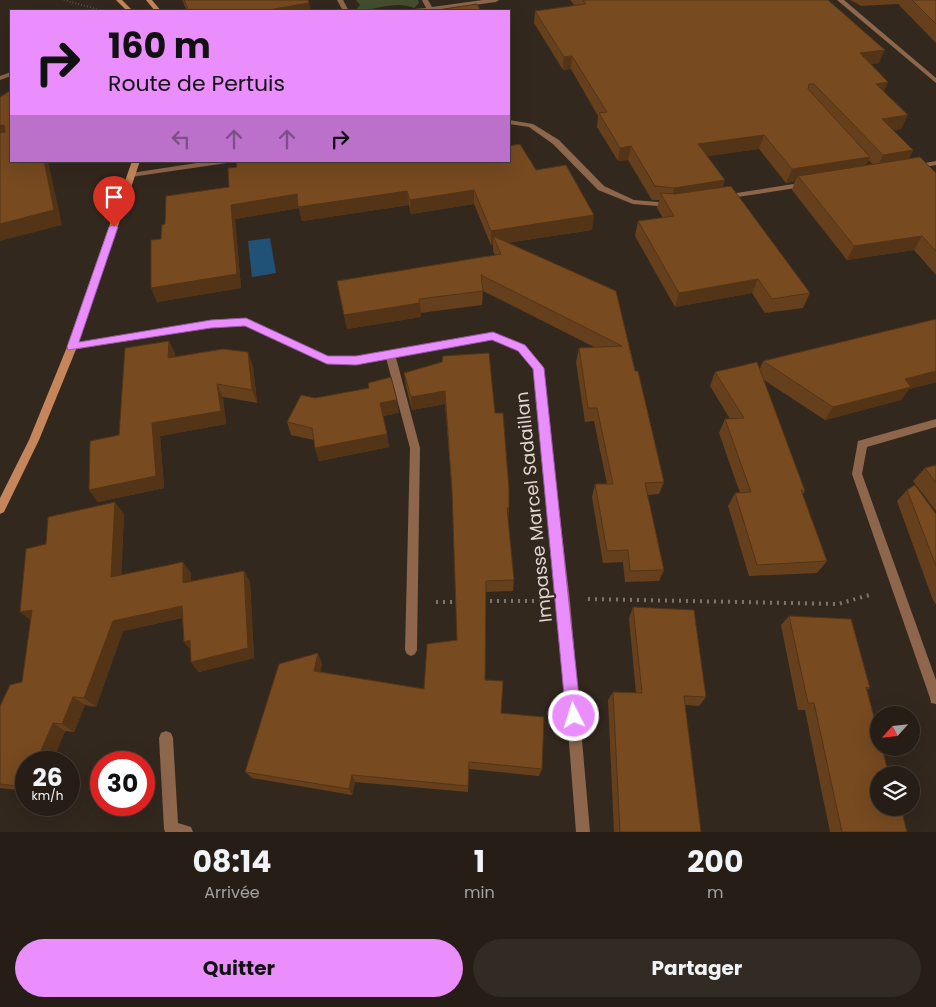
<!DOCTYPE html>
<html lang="fr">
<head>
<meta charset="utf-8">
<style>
	body { margin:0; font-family:Poppins,sans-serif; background:#322b23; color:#f1f3f6; height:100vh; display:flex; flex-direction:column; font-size:19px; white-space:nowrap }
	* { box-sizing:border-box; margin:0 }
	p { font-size:16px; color:#a4a2a1 }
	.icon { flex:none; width:28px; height:28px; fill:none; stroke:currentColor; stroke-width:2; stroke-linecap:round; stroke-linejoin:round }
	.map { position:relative; height:832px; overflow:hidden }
	.drawer { display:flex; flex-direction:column; background:#261e16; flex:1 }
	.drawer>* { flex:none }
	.top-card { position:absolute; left:10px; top:10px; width:500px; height:152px; border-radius:0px; box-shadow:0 5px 20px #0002,0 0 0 1px #423c35; background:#ea8dfd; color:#111; overflow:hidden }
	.needle { width:32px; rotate:243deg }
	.buttons { position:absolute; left:870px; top:706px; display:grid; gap:10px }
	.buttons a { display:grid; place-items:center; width:50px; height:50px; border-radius:50%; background:#261e16; box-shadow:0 5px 20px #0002,0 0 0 1px #423c35; font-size:25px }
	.speed { position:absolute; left:15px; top:751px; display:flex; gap:10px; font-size:25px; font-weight:700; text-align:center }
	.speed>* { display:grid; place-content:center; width:65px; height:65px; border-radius:50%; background:#261e16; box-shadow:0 5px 20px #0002,0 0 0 1px #423c35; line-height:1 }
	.speed small { font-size:12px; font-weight:400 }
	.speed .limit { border:8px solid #d22; background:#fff; color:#111 }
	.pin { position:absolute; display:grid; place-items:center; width:42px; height:42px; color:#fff; margin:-51px -21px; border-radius:50% 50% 50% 0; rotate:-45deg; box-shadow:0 0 5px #0007 }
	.pin .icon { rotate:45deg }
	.me { position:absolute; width:55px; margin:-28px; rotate:355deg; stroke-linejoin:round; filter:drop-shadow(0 0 4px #0008) }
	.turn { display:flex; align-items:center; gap:18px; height:105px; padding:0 15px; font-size:22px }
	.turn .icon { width:65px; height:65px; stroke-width:2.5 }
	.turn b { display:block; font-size:35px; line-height:42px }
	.lanes { display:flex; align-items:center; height:48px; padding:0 15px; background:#0003; justify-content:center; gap:25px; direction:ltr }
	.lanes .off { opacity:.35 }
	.eta { display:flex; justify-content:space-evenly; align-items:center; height:85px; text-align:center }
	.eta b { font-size:30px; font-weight:700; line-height:35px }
	.action { display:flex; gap:10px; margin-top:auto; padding:10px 15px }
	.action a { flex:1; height:58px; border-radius:30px; background:#ea8dfd; color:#111; font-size:20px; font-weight:700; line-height:58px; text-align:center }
	.action a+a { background:#322b23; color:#f1f3f6 }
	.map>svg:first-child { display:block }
	.green { fill:#444e2f }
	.water { fill:#205278 }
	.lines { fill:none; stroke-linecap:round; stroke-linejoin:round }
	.path-far1 { stroke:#7f756d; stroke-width:2; stroke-dasharray:0.5 2.5; stroke-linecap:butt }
	.path { stroke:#7f756d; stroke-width:4; stroke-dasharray:2 5; stroke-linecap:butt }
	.lane { fill:#8d664b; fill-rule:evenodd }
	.street { fill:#8d664b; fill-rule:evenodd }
	.secondary { fill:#c6865b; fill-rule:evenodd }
	.wall { fill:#66401c; fill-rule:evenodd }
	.shaded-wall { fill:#533416 }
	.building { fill:#774a20; stroke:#533416 }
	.route { fill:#ea8dfd; stroke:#985ca4 }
	.labels { text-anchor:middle; stroke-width:4; stroke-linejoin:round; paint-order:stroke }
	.street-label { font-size:18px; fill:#ddd5cf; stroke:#33281e }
</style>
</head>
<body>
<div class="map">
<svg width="936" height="832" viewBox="0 0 936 832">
	<rect width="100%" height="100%" fill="#33281e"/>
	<path class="green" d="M356,0H418L419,3L414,8C396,0 373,11 355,11L360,5Z"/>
	<path class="water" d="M270,238L276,273L252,277L248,241Z"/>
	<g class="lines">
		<path class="path-far1" d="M64,0L100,10"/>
		<g class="path">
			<path d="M588,599L838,604L873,594"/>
			<path d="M483,601H540"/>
			<path d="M436,602H460"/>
		</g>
		<path class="lane" d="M390,350L395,354L420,448L417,650L415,654L411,656L407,654L405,650L410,448L385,354Z"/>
		<g class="street">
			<path d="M337,0H343L349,11H343Z"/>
			<path d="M422,0H428L432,7L483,0H499L496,2L430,11H411L414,9L426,8Z"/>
			<path d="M837,0H844L936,78V83Z"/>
			<path d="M11,72V76L0,80V76Z"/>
			<path d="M509,120L533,124L559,140L604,186L634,200L670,203L674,205L670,207L633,204L598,190L553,144L529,127L509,124Z"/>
			<path d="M210,161H231L227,163L131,177L127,175L131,173Z"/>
			<path d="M936,161V165L914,169L910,167L914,165Z"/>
			<path d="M806,182H809V186L724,199L720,197L724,195Z"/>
			<path d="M246,319L328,356L356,357L493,333L524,346L542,365L570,601L590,832H576L558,601L534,369L518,350L492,339L356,365L327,363L245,325L211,327L72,350L67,347L72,344L211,321Z"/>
			<path d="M936,419V427L867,447L862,474L936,680V704L931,703L930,698L852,474L858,441Z"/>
			<path d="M166,731L171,733L173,738L178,823L191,827L193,832H165L164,829L159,738L161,733Z"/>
		</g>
		<g class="secondary">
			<path d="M116,0H122L133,11H127Z"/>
			<path d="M146,0H152L161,11H155Z"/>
			<path d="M132,161H140L77,347L39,440L4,512L0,514V498L29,440L67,347Z"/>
		</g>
	</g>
	<g class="wall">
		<path d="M182,0H308L309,3L311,11H187Z"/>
		<path d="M570,0H828L879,63L871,64L888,82L884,91L901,129L893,130L913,150L909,158L936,173V275L914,250L847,260L792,190L795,181L786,183L759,149L707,156L723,187L810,293L803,308L765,313L752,293L675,307L635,236L638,221L663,218L657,208L659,200H652L628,160L618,161L597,127L598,116L571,69L563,70L534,23L535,11L575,6ZM869,160L872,164L866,165Z"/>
		<path d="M850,0H936V43L898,4L861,6Z"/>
		<path d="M237,167L536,170L592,230L507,243L616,291L635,371L664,482L659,494L647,495L664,570L659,581L625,582L623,562L603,563L592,497L595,484H607L594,421L585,422L576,362L579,348L594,347L483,291L482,305L420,313L421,317L347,329L337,281L495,255L493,251V245H491L474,204L411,214L409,205L302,221L299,208L235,219L241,288L157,302L161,239L165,224L229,187Z"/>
		<path d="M936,319V382L909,389L901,400L825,420L764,380L805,491L802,495L827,561L817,573L749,576L728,506L735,493H740L719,433L725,419H730L710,386L715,372L760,368L763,361Z"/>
		<path d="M169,341L175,354V357L253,366L257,403L223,397L226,424L160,436L164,488L98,502L89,490Z"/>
		<path d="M404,373L495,413L509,508L508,520L514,580L513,591L486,592L485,680L501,713L542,769L539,776L469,769L468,792L355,782L352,795L252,778L245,772L322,663L320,672L424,689L457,640L453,503L445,404L412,410L406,386Z"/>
		<path d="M399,413L383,416L389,447L319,461L315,448L314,440L291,435L287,422Z"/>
		<path d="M936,465V511L913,481L925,468Z"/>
		<path d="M907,490L936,514V604L933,600L897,501Z"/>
		<path d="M124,514L121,575L191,573V581L244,571L250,582L254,658L199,672L191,662V650L184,642L182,618L123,631L96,707L85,705L74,732L65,731L52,762H26V791L0,788V706L22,682L31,620L46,544Z"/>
		<path d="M633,607L706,697L699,706L685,705L701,832H614L608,700L613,692L636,693L629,618Z"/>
		<path d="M789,616L870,688L867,690L879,775L907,832H830L805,710H798L781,625Z"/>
	</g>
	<g class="shaded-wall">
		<path d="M309,3L311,11H263Z"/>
		<path d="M885,50L879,63L855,66L860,53Z"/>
		<path d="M572,56L571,69L563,70L564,57Z"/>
		<rect x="509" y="63" width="1" height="14"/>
		<path d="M888,82L882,95L876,84Z"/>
		<path d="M908,115L901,129L876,132L882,119Z"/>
		<path d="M4,125L11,138L0,142V126Z"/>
		<path d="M764,135L759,149L695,158L698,144Z"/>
		<path d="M631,146L628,160L618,161L620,148Z"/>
		<path d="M913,150L906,164L876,169L883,155Z"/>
		<path d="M870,157L864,171L798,176L795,181L786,183L792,169Z"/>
		<path d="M44,161H48L62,225L0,241V224Z"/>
		<path d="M725,180L721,193L671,201L674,188Z"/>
		<path d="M474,190V204L411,214L410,200Z"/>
		<path d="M407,191L409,205L302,221L299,208L235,219L241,288L157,302L151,288L231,205L297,194Z"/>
		<path d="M594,215L592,230L497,244L493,236V245H491V231Z"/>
		<path d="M922,236L914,250L847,260L854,246Z"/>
		<path d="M758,279L752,293L675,307L679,293Z"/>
		<path d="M420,303L421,317L347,329L344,315Z"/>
		<path d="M169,341L175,354V371L168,358Z"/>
		<path d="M248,352L253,366L257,403L252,390Z"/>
		<path d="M936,371V382L909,389L901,400L825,420L833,407L905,379Z"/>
		<path d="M217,384L223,397L226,424L160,436L164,488L98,502L89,490L152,423Z"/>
		<path d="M445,391V404L412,410L411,397Z"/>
		<path d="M397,400L399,413L382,416L380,403Z"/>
		<path d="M387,434L389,447L319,461L315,448Z"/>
		<path d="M115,502L124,514L121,588L111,577Z"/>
		<path d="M183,562L191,573V593L183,583Z"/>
		<path d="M244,571L250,582L254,658L199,672L191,662Z"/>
		<path d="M182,606L190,616L123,631L96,707L84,698L113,621Z"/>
		<path d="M32,610L33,622L20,612Z"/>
		<path d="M190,640L192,651L184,642Z"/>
		<path d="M318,653L322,663L319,680L314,671Z"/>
		<path d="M73,697L85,705L74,732L62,724Z"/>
		<path d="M53,723L65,731L52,762H36Z"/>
		<path d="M352,775L355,782L352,795L349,789Z"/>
	</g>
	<g class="building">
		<path d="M184,0H308L309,3L263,11H189Z"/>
		<path d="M583,0H828L885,50L860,53L888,82L876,84L908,115L882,119L913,150L883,155L814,84H809L808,89L870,157L792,169L764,135L698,144L725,180L674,188L655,186L631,146L620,148L599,113L607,112L572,56L564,57L535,11L586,4Z"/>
		<path d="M912,0H936V24Z"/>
		<path d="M477,4L481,11H431Z"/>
		<path d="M11,90V161H44L54,210L0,224V133L5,132L4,125L0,126V97Z"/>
		<path d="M520,144L536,170L566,165L594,215L491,231L474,190L410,200L407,191L298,207L297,194L231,205L237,274L151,288V240L161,239L162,225L165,224L166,196L229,187L228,168L237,167L236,161H509V146Z"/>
		<path d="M920,157L936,173V251L922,236L854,246L798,176Z"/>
		<path d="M731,186L810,293L772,299L758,279L679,293L638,221L674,216L660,193L675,194Z"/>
		<path d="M493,236L616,291L635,371H638L664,482L645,483L664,570L630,571L628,550L607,551L595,484H613L597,408H588L579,348L622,346L481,275L483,291L419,299L420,303L344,315L337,281L501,254Z"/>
		<path d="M936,319V371L905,379L911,387L833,407L763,361Z"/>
		<path d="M169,341L168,358L223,349L248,352L252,390L217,384L221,411L152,423L156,476L89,490L90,441L119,435L125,348Z"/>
		<path d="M489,353L495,413H503L509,489V508H507L514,580L486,581L485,680L503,681L501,713L544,717L542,769L469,762L468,786L352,775L349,789L245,772L279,664L318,653L314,671L424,689L427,644L457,640L452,491L445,391L411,397L404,373L442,362L443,356Z"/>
		<path d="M757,362L805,491L801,490L827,561L757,565L735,493L751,492L725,419L744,418L715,372Z"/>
		<path d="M391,377L397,400L380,403L387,434L315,448L312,428L287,422L301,395L315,398L369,388L368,383Z"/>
		<path d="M936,465V483L925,468Z"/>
		<path d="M915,485L936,514V566L907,490Z"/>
		<path d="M115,502L111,577L183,562V583L244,571L248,648L191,662L190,640L184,642L182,606L113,621L84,698L73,697L62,724L53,723L36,762H26V787L0,784V706L10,685L22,682L32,610L20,612L26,549L46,544L48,517Z"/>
		<path d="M633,607L694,610L706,697L684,696L701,832H620L613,692L642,693Z"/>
		<path d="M789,616L851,619L870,688L866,687L879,736V748H882L889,775H879V808H901L907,832H842L814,703H808Z"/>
	</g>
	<path class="route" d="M114,224L118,227L79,342L211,320L246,318L328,356H356L493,332L525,345L544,368L581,716L579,722L574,724L568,722L566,716L533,369L518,351L492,340L356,365L327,364L245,326L211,328L68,350L67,347L109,227Z"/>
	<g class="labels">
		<g class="street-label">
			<text transform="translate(534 507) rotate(-96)" y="6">Impasse Marcel Sadaillan</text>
		</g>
	</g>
</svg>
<div class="buttons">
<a><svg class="needle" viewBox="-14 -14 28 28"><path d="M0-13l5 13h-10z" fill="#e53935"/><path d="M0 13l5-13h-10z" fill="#a4a2a1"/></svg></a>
<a><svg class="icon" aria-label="layers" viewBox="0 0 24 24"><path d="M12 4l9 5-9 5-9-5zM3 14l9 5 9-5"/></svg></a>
</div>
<div class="speed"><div>26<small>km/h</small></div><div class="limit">30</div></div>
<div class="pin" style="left:114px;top:227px;background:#d93025"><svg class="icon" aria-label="arrive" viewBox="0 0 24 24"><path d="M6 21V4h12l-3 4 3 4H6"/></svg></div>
<svg class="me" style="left:574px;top:716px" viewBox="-20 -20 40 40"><circle r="17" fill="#ea8dfd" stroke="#fff" stroke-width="3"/><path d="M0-11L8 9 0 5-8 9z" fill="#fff"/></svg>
<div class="top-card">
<div class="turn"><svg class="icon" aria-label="right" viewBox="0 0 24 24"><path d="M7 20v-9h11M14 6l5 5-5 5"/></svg><div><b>160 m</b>Route de Pertuis</div></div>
<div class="lanes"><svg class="icon off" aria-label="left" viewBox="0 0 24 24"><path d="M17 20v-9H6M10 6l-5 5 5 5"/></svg><svg class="icon off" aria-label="ahead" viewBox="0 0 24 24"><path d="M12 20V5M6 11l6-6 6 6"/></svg><svg class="icon off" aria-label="ahead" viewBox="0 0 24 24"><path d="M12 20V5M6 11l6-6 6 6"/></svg><svg class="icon" aria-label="right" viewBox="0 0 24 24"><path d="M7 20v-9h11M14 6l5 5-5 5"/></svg></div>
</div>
</div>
<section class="drawer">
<div class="eta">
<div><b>08:14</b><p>Arrivée</p></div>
<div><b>1</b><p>min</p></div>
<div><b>200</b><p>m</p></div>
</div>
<div class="action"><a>Quitter</a><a>Partager</a></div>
</section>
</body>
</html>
